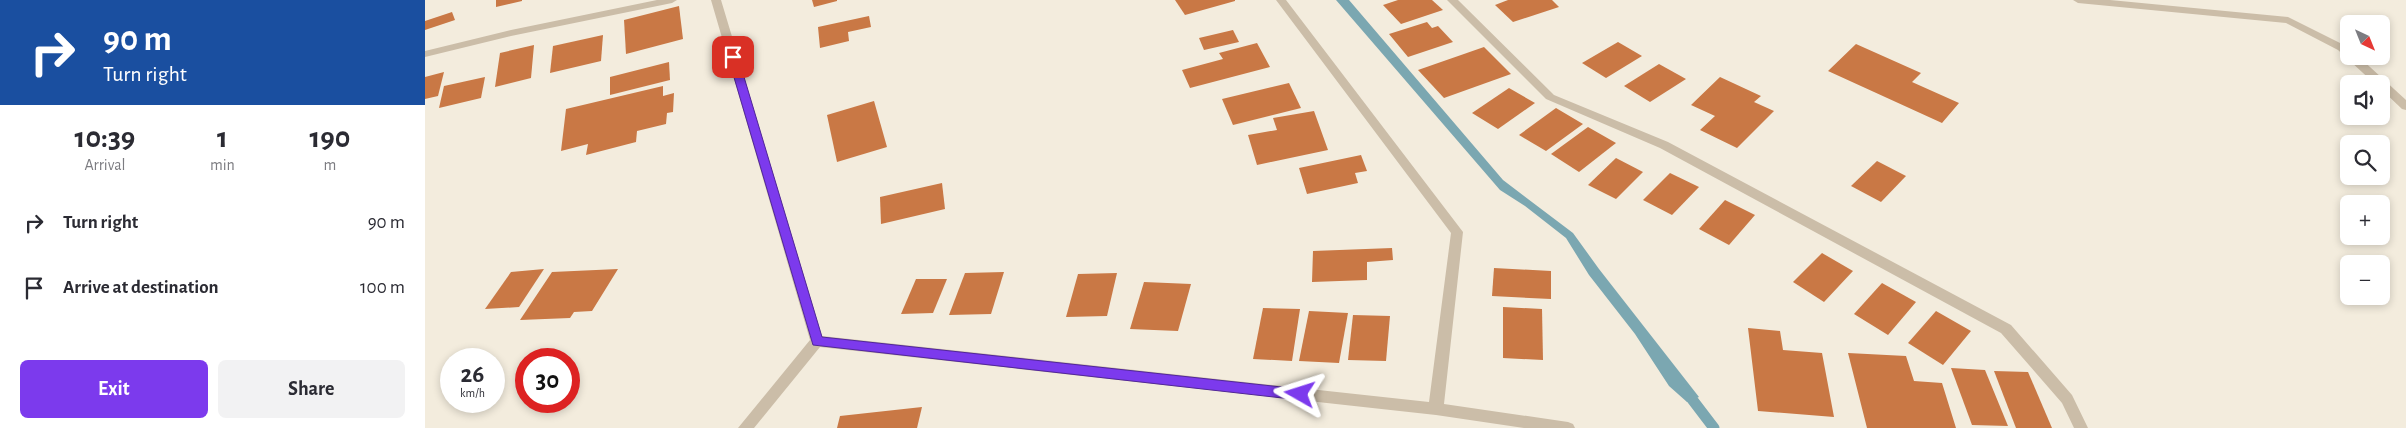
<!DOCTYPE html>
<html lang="en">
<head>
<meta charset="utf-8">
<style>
	body { margin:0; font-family:"Alegreya Sans",sans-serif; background:#f2f2f3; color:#2b2b33; height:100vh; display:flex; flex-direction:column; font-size:19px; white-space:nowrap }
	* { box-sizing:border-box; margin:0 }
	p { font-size:16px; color:#7c7c81 }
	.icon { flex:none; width:28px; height:28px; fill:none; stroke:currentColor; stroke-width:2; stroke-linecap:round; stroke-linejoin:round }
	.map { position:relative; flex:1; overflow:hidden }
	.drawer { display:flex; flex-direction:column; background:#fff; width:425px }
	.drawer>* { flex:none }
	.top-card { background:#1a4fa0; color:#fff; overflow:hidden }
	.needle { width:32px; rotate:137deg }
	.fabs { position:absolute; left:1915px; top:15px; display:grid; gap:10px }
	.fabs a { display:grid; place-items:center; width:50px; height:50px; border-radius:8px; background:#fff; box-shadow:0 2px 8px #0003; font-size:25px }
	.speed { position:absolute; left:15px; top:348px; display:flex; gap:10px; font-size:25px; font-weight:700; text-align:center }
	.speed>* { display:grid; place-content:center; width:65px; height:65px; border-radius:50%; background:#fff; box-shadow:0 2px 8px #0003; line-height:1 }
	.speed small { font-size:12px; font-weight:400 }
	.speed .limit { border:8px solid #d22; background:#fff; color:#111 }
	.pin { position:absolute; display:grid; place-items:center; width:42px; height:42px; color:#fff; margin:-21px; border-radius:10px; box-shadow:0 2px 8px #0006 }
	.me { position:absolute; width:55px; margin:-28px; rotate:276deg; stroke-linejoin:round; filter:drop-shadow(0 0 4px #0008) }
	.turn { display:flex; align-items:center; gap:18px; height:105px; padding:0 20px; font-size:22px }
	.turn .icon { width:65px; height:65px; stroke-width:2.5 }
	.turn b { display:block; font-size:35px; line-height:42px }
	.eta { display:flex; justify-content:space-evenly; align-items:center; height:85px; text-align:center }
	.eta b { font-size:30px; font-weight:700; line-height:35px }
	.primary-button { display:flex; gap:10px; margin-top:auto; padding:10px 20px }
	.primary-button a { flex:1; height:58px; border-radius:8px; background:#7c3aed; color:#fff; font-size:20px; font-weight:700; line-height:58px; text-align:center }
	.primary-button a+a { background:#f2f2f3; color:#2b2b33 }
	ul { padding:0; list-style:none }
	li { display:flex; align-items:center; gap:15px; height:65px; padding:0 20px }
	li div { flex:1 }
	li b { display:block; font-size:19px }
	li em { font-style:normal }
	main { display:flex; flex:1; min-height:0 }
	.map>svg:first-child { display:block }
	.water { fill:#7ba7b1 }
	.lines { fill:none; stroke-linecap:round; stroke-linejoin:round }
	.stream { stroke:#7ba7b1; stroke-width:11 }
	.building { fill:#c97845 }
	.street { fill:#cbbda8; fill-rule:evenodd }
	.route { fill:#7c3aed; stroke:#51269a }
</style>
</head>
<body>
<main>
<section class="drawer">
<div class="top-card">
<div class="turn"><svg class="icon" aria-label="right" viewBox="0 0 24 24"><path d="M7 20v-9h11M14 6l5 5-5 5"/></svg><div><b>90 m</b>Turn right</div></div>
</div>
<div class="eta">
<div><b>10:39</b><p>Arrival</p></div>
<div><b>1</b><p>min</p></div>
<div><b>190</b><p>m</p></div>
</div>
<ul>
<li><svg class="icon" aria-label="right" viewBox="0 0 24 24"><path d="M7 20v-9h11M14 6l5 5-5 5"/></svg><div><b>Turn right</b></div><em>90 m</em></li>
<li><svg class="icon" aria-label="arrive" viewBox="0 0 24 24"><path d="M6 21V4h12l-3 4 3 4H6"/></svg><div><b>Arrive at destination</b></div><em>100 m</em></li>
</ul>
<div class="primary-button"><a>Exit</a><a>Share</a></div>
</section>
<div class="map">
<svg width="1981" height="428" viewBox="0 0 1981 428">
	<rect width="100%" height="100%" fill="#f3ecdd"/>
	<path class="water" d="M911,0H924L1078,180L1148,233L1174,269L1274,397L1262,402L1244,386L1210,334L1164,275L1141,238L1100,206L1075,190Z"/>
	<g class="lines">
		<path class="stream" d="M1260,390L1289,428"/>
	</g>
	<g class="building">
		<path d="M71,0H97V1L71,7Z"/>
		<path d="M387,0H412V1L389,7Z"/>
		<path d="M750,0H810V1L760,15Z"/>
		<path d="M973,0H1007L1018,10L976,24L958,5Z"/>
		<path d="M1083,0H1127L1134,7L1088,22L1070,5Z"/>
		<path d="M254,6L258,39L201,54L199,20Z"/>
		<path d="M27,12L30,20L0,30V21Z"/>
		<path d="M444,16L446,27L423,32L424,41L395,48L393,27Z"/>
		<path d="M1002,22L1007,28L1013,26L1028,42L983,57L964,34Z"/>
		<path d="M808,30L814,42L779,50L774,38Z"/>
		<path d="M178,35L176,61L125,73L128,46Z"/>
		<path d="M1193,42L1217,56L1181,78L1157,63Z"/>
		<path d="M832,43L845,67L765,88L757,70L798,59L794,53Z"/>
		<path d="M1431,44L1496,73L1487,82L1534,103L1517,123L1403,71Z"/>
		<path d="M109,45L106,78L70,87L75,53Z"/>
		<path d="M1059,47L1086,74L1019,98L993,70Z"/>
		<path d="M244,62L245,80L185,95V77Z"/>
		<path d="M1234,64L1261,79L1225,102L1199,86Z"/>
		<path d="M19,72L13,96L0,99V77Z"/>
		<path d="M60,77L56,98L14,108L19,86Z"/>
		<path d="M1295,77L1336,96L1329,102L1349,111L1312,148L1275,130L1290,116L1266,105Z"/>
		<path d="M864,83L876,108L808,125L797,99Z"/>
		<path d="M238,86V96L249,93L248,112L242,113L241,124L212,131L211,142L161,155L163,144L136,151L141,109Z"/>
		<path d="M1084,88L1110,103L1073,129L1047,113Z"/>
		<path d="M449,101L462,147L412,162L402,115Z"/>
		<path d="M1131,108L1158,124L1121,151L1094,135Z"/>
		<path d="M889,111L903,150L832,165L823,135L852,130L848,118Z"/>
		<path d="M1163,127L1191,143L1154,172L1126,154Z"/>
		<path d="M936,155L942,171L930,173L933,183L882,194L874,168Z"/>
		<path d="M1191,158L1218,172L1191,199L1163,185Z"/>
		<path d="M1452,161L1481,176L1456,202L1426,186Z"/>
		<path d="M1245,173L1274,187L1247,215L1218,200Z"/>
		<path d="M517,183L520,209L456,224L455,197Z"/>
		<path d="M1300,200L1330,215L1304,245L1274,229Z"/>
		<path d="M967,248L968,260L942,262V280L887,282L888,251Z"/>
		<path d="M1397,253L1428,271L1399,302L1368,282Z"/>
		<path d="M1069,268L1126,271V299L1067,296Z"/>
		<path d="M119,269L94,307L60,309L86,272Z"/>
		<path d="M193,269L167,311L149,312L145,318L95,320L127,272Z"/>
		<path d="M579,272L566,314L524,315L540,273Z"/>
		<path d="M692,273L682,316L641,317L653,274Z"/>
		<path d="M491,279H522L508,313L476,314Z"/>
		<path d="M719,282L766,284L753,331L705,329Z"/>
		<path d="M1457,283L1491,302L1463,335L1429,314Z"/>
		<path d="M1078,307L1117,309L1118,360L1078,358Z"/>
		<path d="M838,308L875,309L867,361L828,359Z"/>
		<path d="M884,311L923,313L914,363L874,361Z"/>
		<path d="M1511,311L1546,331L1518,365L1483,343Z"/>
		<path d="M928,315L965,316L961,361L923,360Z"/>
		<path d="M1323,328L1355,331L1358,350L1397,353L1409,417L1333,411Z"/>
		<path d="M1423,353L1481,356L1489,381L1517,383L1531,428H1442Z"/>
		<path d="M1526,368L1560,370L1583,426L1547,425Z"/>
		<path d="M1569,371L1603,372L1627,428H1591Z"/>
		<path d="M497,407L492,428H412L415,416Z"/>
	</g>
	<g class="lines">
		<g class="street">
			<path d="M232,0H252L247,3L86,36L0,57V51L86,30Z"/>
			<path d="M286,0H296L397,336L1004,402L1026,233L851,0H861L1038,232L1019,404L1143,422L1148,424L1150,428H1099L1011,415L395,347L329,428H313L385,340Z"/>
			<path d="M1022,0H1033L1129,95L1243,142L1586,325L1647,395L1663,428H1649L1637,403L1576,333L1235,148L1121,99Z"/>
			<path d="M1648,0H1685L1863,17L1921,46L1924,48V56H1933L1981,100V110L1977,109L1956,89V84H1950L1913,50L1861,23L1653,3Z"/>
		</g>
	</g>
	<path class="route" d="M308,54L313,57L397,337L875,389L880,390L882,394L880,398L875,400L388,345L303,57Z"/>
</svg>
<div class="fabs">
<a><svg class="needle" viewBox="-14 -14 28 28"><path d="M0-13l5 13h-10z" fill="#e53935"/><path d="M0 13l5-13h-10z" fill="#7c7c81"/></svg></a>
<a><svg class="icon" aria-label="sound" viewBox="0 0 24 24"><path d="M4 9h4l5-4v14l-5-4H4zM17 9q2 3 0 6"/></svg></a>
<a><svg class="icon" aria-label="search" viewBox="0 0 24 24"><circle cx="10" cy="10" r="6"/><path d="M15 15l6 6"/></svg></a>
<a>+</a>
<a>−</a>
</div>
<div class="speed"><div>26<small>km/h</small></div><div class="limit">30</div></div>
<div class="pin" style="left:308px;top:57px;background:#d93025"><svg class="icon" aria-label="arrive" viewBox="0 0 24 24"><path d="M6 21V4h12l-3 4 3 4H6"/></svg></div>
<svg class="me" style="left:875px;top:394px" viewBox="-20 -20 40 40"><path d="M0-17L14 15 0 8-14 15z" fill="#7c3aed" stroke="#fff" stroke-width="4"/></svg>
</div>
</main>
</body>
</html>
